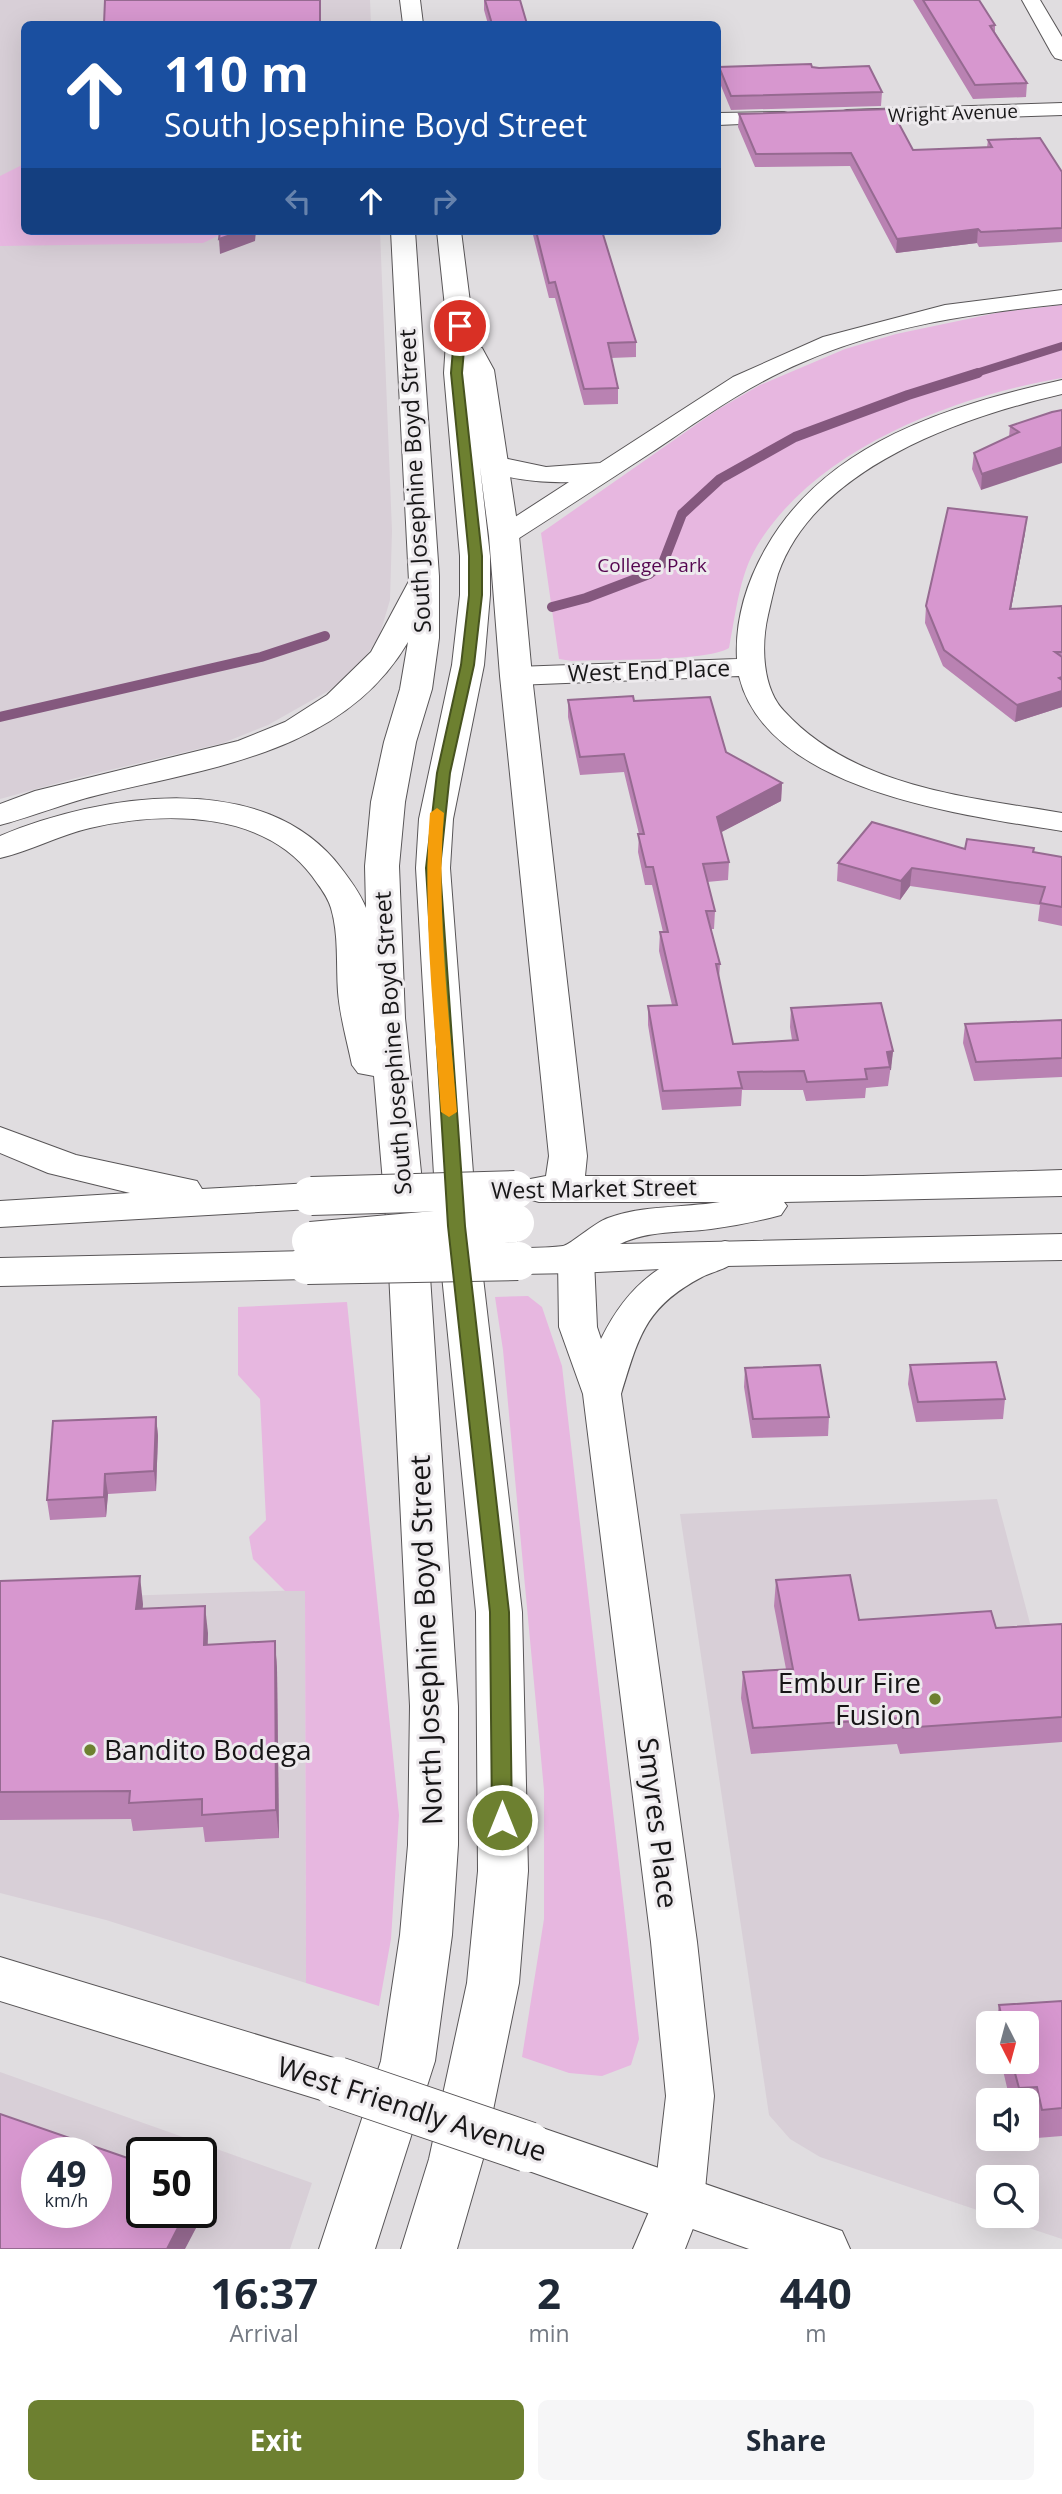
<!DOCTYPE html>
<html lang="en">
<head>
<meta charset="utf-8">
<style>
	body { margin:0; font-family:"Open Sans",sans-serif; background:#f6f6f7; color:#1f2937; height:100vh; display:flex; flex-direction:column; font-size:26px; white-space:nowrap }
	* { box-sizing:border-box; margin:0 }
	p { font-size:23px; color:#747a83 }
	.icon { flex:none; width:38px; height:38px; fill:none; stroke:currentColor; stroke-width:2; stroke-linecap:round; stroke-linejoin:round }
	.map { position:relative; height:2249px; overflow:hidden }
	.drawer { display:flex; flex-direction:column; background:#fff; flex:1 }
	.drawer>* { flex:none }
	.guide { position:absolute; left:21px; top:21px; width:700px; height:214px; border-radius:10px; box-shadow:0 7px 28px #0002; background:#1a4fa0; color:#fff; overflow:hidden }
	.needle { width:46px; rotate:174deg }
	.tools { position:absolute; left:976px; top:2011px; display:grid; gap:14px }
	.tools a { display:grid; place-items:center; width:63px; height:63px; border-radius:10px; background:#fff; box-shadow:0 7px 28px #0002; font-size:35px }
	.speed { position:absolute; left:21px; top:2137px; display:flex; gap:14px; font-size:35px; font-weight:700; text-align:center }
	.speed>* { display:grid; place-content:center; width:91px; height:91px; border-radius:50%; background:#fff; box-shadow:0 7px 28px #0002; line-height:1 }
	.speed small { font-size:18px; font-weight:400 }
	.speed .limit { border:4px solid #111; border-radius:10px; background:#fff; color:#111 }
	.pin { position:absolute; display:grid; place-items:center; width:60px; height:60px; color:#fff; margin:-30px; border:4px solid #fff; border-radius:50%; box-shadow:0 2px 7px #0007 }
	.me { position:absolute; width:77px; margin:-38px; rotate:0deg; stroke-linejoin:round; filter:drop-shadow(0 0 5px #0008) }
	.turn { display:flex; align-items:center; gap:24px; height:147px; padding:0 28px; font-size:32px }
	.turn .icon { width:91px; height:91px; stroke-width:2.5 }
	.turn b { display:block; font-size:49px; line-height:60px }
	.lanes { display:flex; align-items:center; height:66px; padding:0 28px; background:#0003; justify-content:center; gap:35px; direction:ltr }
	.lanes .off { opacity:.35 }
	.eta { display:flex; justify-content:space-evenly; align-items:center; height:119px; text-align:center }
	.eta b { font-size:42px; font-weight:700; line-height:49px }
	.cta { display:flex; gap:14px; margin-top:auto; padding:14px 28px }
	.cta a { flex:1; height:80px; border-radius:10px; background:#6d8030; color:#fff; font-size:28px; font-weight:700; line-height:80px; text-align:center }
	.cta a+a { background:#f6f6f7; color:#1f2937 }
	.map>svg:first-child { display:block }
	.built { fill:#d8cfd7; fill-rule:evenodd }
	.green { fill:#e7b7e0 }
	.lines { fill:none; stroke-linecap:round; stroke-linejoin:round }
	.stream-far1 { stroke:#84587e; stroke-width:8 }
	.stream { stroke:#84587e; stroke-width:10 }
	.minor-casing { stroke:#585557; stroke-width:2 }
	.secondary-casing { stroke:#585557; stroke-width:2 }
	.minor { fill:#fff; fill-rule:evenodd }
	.secondary { fill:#fff; fill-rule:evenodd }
	.secondary-bridge-far1-casing { stroke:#585557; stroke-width:40; stroke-linecap:butt }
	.secondary-bridge-casing { stroke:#585557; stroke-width:52; stroke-linecap:butt }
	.secondary-bridge-far1 { stroke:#fff; stroke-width:38 }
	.secondary-bridge { stroke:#fff; stroke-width:50 }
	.wall { fill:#b982b2 }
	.shaded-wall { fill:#966a91 }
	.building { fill:#d797cf; stroke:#966a91; stroke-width:2; fill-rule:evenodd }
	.route { fill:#6d8030; stroke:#47531f; stroke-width:2 }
	.slow { fill:#f59e0b }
	.poi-dot { fill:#6d8030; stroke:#edeaed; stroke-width:2.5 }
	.labels { text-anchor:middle; stroke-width:6; stroke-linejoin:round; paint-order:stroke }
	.far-street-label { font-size:19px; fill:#171617; stroke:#edeaed }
	.far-park-label { font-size:19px; fill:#550650; stroke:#edeaed }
	.street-label { font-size:23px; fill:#171617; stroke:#edeaed }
	.near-street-label { font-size:28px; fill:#171617; stroke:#edeaed }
	.near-poi-label { font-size:28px; fill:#171617; stroke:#edeaed; text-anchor:end }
</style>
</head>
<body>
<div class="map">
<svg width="1062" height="2249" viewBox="0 0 1062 2249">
	<rect width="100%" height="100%" fill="#e0dde0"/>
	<g class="built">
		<path d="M0,0H370L371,24H24V231H380L392,531L390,600L379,637L359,666L330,690L268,725L223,743L76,778L0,799Z"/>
		<path d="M997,1499L1062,1744V2239L993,2216H1027V2177H989V2214L820,2157L790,2139L769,2115L680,1514ZM989,2023H1027V2062H989ZM989,2100H1027V2138H989Z"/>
		<path d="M305,1590L306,1983L106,1920L0,1893V1600Z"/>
		<path d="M0,2072L312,2183L290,2249H0ZM37,2152H96V2212H37ZM142,2152H201V2212H142Z"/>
	</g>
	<g class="green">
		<path d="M24,164V231H223L222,234L203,243L0,246V176Z"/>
		<path d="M1062,305V378C955,396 816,448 757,546C739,576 736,613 729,648C706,662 605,659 572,661L559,659L541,533L717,410L760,385L845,349L896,334L1001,312Z"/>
		<path d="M528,1296L542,1307L562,1366L639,2039L631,2065L602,2076L569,2073L522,2057L544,1919V1790L503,1350L495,1297Z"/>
		<path d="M347,1302L399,1815L391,1939L379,2006L306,1983L305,1591H285L253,1559L249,1537L266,1520L260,1399L238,1375V1307Z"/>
	</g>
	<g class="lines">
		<path class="stream-far1" d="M973,374L1062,346"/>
		<g class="stream">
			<path d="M552,607L586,598L649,574L663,563L682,514L720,479L795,437L908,395L978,373"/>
			<path d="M0,717L261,657L325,636"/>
		</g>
		<defs>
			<g id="minor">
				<path d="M1022,0H1040L1062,37V60L1055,58L1052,54Z"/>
				<path d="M1062,103V115L847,122L840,120L837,116L840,112L847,110Z"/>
				<path d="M784,112L791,114L794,118L791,122L718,125V113Z"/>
				<path d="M1062,290V304C974,313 885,326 803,362C748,385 701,419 652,452C606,482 560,512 513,542L504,544L495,542L491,536L495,530L569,482C549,483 493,480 481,464L485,459L494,456L546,467L600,463L733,377L823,337L945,305Z"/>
				<path d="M1062,380V394C963,417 815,467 778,574C774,588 771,602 768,615C761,645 762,688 784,711C853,787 967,797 1062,813V831C965,815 767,792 739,676L516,685L506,682L502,676L506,670L516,667L737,659C735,620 747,581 766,548C826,442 951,405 1062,380Z"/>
				<path d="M725,1241L738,1244L743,1253C735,1267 717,1270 702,1277C645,1307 639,1336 621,1394L697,1942L714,2096L704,2200L685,2249H633L654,2200L666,2096L651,1942L583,1394L559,1327L558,1260L563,1251L576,1248L589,1251L594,1260L597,1327L601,1339C629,1282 664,1258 725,1241Z"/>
			</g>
			<g id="secondary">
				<path d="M400,0H420L423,24H403Z"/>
				<path d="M391,231H415L439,576V638L432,689L416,742L405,802L399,866L405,1018L427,1230L458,1706V1845L452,1935L435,2061L375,2249H319L381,2061L400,1935L408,1845L410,1706L387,1230L374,1076L358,1073L352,1065C347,1041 340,1017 338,992C336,964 339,935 331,908C327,895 319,886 312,876C263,810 163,811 90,828C59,835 31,851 0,858V836C101,794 265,767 341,868C351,881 360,893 366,908L365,866L371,802L384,742L400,689L408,642C344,751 215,767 102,794C67,802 35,816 0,825V804L35,791L238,741L285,722L327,695L371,652L409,581Z"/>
				<path d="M437,231H461L473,326L472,346L482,348L494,370L519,536L532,676L587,1156L585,1176H863L1062,1170V1196L784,1202L787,1206L781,1215C759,1221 735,1226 711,1229C680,1233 649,1230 620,1244L1062,1234V1260L725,1266L576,1273L518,1274L504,1271L498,1261L504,1251C523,1246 543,1249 563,1246C570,1245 594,1223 608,1218C644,1205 682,1208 720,1202H539L525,1198L519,1189L525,1180L546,1176L549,1156L500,676L489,536L480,467L490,556V595L484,665L453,819L450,868L477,1226L522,1612L528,1871L519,1983L483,2159L457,2249H401L429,2159L467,1983L478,1871L476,1612L437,1226L416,868L419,819L452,665L460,595V556L444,373L447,326Z"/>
				<path d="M0,1127L76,1155L197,1181L202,1189L311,1183L325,1187L331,1196L325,1205L311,1209L0,1227V1201L130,1193L48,1173L0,1153Z"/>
				<path d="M307,1251L321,1255L327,1265L321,1275L307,1279L0,1286V1258Z"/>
				<path d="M0,1957L337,2059L356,2065L364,2082L356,2099L337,2105L0,2001Z"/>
				<path d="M528,2123L842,2231L850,2249H749L509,2164L501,2147L509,2130Z"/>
			</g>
		</defs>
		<use href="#minor" class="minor-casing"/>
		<use href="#secondary" class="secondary-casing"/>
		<use href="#minor" class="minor"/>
		<use href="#secondary" class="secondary"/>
		<defs>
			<g id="secondary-bridge-far1">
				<path d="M311,1196L515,1190"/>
				<path d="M311,1241L515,1223"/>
				<path d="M307,1265L518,1261"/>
			</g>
			<path id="secondary-bridge" d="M337,2082L528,2147"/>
		</defs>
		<use href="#secondary-bridge-far1" class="secondary-bridge-far1-casing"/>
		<use href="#secondary-bridge" class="secondary-bridge-casing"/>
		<use href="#secondary-bridge-far1" class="secondary-bridge-far1"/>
		<use href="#secondary-bridge" class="secondary-bridge"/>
	</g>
	<g class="wall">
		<path d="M484,0H520L527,24H488L484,10Z"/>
		<path d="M913,0H979L995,25V32L1027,83L1026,97L973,99Z"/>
		<path d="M719,67H812L882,92L881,106L731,110L719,81Z"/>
		<path d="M739,114L913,150L987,147L988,140L1062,172V242L979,247L977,243L896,253L850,166L755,167L738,127Z"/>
		<path d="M532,231H602L636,342V357L611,358L618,388V404L584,405L555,298H549Z"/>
		<path d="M1052,412L981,490L972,469L974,453L1009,437L1010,426Z"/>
		<path d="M1025,533L1011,609L1062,606V707L1015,722L943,666L925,623L926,606Z"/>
		<path d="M568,700L634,701L782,783L781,801L721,832L729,862L728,880L707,882L715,911L714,929H711L720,964L719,979L733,1044L792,1040L790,1027L791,1008L893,1051L888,1086L866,1088L865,1098L806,1101L803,1090H742L741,1106L662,1110L648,1025V1006L672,1005L659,951L660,932H663L652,885H645L638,852L639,834L624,772L580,775L568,717Z"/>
		<path d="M965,849L1034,852L1062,857V926L1038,921L1040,905L910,886L900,900L837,881L838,863Z"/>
		<path d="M1062,1020V1077L974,1081L963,1043L965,1024Z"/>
		<path d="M910,1365L1005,1399L1003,1419L916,1422L908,1384Z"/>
		<path d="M745,1368L829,1417L828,1436L752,1438L744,1387Z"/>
		<path d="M156,1417L158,1436L156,1491L108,1494L106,1517L50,1520L47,1500Z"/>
		<path d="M776,1580L859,1620L996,1628L1062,1624V1742L900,1754L897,1744L751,1754L741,1698L743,1672L786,1669L774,1606Z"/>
		<path d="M0,1581L143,1604L142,1609L208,1633L207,1645L275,1641L277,1669L279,1838L205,1842L203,1827L133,1831L131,1819L0,1820Z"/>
		<path d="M1062,2001V2136L1037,2138L1032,2115H1027V2100H1010L1001,2062H1027V2023H996L999,2005Z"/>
	</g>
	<g class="shaded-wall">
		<rect x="320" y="0" width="1" height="24"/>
		<path d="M978,229L977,243L896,253L897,239Z"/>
		<path d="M242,231H256L255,241L220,254L219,239Z"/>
		<path d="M1062,447V463L981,490L982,474Z"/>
		<path d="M1027,517L1025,533L1008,625L1010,609Z"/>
		<path d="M1062,677V707L1015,722L1017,705Z"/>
		<path d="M782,783L781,801L716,835L717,817Z"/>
		<path d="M912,868L910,886L900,900L901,881Z"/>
		<path d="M893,1051L891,1070H890L887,1052Z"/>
		<path d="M156,1417L158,1436L156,1491L154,1471Z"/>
		<path d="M105,1474L108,1494L106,1517L104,1497Z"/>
		<path d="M140,1576L143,1604L140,1637L136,1609Z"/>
		<path d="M205,1606L208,1633L207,1673L204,1645Z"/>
		<path d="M275,1641L277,1669L279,1838L276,1810Z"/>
		<path d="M211,2166L214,2194L185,2249H167L186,2212H201V2184Z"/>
	</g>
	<g class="building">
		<path d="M105,0H320V24H104Z"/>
		<path d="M485,0H520L527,24H492Z"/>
		<path d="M923,0H979L995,25L990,26L1027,83L975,85Z"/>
		<path d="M811,64L812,67L819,68L869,66L882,92L731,96L719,67Z"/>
		<path d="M891,109L913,150L992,147L988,140L1040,138L1062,172V228L981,232L978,229L897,239L851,153L756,154L739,114Z"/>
		<path d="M220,231H242L219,239Z"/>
		<path d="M536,231H602L636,342L608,343L618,388L584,389L555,282L549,283Z"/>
		<path d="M1062,410V447L982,474L974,453L1019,432L1010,426L1052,412Z"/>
		<path d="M948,508L1027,517L1010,609L1062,606V652H1055L1062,657V677L1059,678L1062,680V691L1017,705L944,650L926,606Z"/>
		<path d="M633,696L634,701L710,697L726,752L782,783L717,817L729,862L703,864L715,911H706L720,964H716L733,1044L798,1040L791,1008L881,1003L893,1051L887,1052L890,1067L865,1069L867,1079L807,1082L804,1071L738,1072L742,1088L663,1091L648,1006L677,1005L660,932H668L653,867H646L638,834H644L624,754L580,757L568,700Z"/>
		<path d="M872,822L965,849L967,839L1034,848L1033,852L1062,857V907L1040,903L1045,887L912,868L901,881L838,863Z"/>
		<path d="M1062,1020V1058L976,1062L965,1024Z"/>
		<path d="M996,1362L1005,1399L918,1402L910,1365Z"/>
		<path d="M820,1365L829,1417L753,1419L745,1368Z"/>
		<path d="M156,1417L154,1471L105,1474L104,1497L47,1500L53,1421Z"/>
		<path d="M850,1575L859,1620L991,1611L996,1628L1062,1624V1717L903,1728L900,1718L753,1728L743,1672L793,1669L776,1580Z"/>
		<path d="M140,1576L136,1609L205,1606L204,1645L275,1641L276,1810L202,1815V1799L129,1803L130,1791L0,1792V1581Z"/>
		<path d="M1062,2001V2108L1042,2110L1037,2087L1019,2088L1012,2062H1027V2023H1003L999,2005Z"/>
		<path d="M0,2114L142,2163V2212H186L167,2249H0ZM37,2152H96V2212H37Z"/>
		<path d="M182,2141L202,2147L211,2166L201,2184V2152H159L161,2148Z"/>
	</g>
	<path class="route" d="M460,323L466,326L462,373L482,556V595L474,665L450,773L440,868L465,1226L509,1612L512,1820L509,1826L502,1828L495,1826L492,1820L490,1612L448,1226L426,868L437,773L461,665L469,595V556L451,373L455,326Z"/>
	<path class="slow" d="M437,808L444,813C436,912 449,1013 457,1112L449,1117L441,1112C434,1012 422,912 430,813Z"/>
	<g class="poi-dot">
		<circle cx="935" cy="1699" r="7"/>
		<circle cx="90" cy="1750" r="7"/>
	</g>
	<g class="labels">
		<g class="far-street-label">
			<text transform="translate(953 113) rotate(-2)" y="7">Wright Avenue</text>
		</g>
		<g class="far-park-label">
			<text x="652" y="572">College Park</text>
		</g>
		<g class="street-label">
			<text transform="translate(415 481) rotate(-93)" y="8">South Josephine Boyd Street</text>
			<text transform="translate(649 671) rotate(-2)" y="8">West End Place</text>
			<text transform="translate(393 1043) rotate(-94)" y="8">South Josephine Boyd Street</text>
			<text transform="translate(594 1189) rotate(-1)" y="8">West Market Street</text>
		</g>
		<g class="near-street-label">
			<text transform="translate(426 1640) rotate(-92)" y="10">North Josephine Boyd Street</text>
			<text transform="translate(658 1823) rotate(83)" y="10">Smyres Place</text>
			<text transform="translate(412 2109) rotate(18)" y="10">West Friendly Avenue</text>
		</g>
		<g class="near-poi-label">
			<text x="921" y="1693">Embur Fire<tspan x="921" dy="32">Fusion</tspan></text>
			<text x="104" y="1760" text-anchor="start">Bandito Bodega</text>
		</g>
	</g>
</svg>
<div class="tools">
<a><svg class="needle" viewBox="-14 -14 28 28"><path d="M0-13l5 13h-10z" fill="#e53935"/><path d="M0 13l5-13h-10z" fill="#747a83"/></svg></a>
<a><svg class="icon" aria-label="sound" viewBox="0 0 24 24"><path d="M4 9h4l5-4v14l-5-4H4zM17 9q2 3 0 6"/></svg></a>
<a><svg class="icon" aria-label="search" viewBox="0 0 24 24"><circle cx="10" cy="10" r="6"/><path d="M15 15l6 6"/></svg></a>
</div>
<div class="speed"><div>49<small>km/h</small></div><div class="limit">50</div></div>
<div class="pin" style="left:460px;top:326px;background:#d93025"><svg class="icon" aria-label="arrive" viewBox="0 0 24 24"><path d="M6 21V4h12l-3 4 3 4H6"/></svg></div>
<svg class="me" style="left:502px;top:1820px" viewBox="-20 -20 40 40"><circle r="17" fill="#6d8030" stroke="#fff" stroke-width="3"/><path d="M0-11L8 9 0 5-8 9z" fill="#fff"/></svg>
<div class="guide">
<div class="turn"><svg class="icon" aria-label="ahead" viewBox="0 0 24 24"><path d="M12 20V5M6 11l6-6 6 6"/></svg><div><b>110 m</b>South Josephine Boyd Street</div></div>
<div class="lanes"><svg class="icon off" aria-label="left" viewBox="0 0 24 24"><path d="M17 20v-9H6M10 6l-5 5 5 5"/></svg><svg class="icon" aria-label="ahead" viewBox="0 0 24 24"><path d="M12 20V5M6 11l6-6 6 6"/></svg><svg class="icon off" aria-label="right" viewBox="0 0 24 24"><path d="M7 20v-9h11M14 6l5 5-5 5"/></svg></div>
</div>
</div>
<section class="drawer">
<div class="eta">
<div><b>16:37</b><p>Arrival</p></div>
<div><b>2</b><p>min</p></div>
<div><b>440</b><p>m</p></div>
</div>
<div class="cta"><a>Exit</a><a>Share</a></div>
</section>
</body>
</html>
